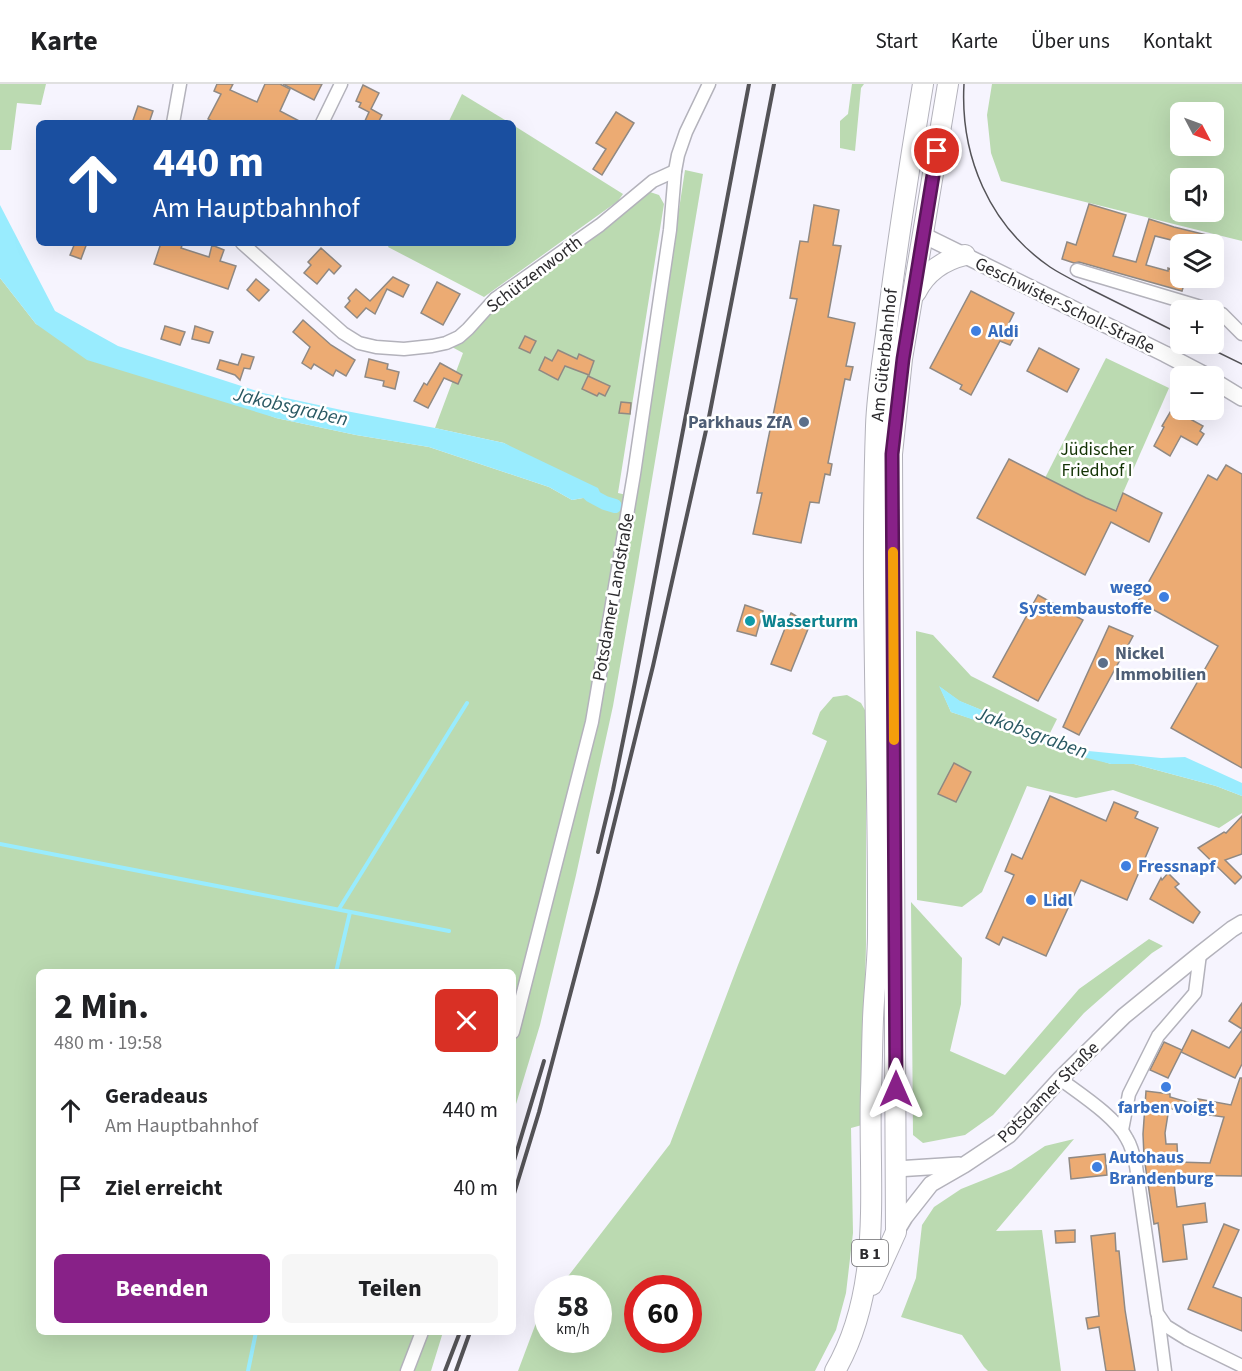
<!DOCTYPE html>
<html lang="de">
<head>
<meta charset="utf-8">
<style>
	body { margin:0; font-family:"Source Sans 3",sans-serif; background:#f6f6f6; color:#202124; height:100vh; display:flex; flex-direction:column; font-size:22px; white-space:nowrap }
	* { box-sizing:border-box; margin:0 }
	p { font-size:20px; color:#757577 }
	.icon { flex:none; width:33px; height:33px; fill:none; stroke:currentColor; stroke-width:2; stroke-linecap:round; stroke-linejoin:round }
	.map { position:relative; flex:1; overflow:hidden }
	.side { position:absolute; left:36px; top:885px; width:480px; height:366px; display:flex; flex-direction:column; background:#fff; border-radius:9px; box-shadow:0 6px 24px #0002 }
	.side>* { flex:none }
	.hud { position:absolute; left:36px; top:36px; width:480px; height:126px; border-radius:9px; box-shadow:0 6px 24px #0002; background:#1a4fa0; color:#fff; overflow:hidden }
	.needle { width:39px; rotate:131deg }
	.controls { position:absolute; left:1170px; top:18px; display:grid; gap:12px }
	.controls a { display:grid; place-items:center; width:54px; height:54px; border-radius:9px; background:#fff; box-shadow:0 6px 24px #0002; font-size:30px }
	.speed { position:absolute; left:534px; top:1191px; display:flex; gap:12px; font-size:30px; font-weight:700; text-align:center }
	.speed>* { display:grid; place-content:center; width:78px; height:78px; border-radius:50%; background:#fff; box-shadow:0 6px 24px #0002; line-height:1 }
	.speed small { font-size:15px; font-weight:400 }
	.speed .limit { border:9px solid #d22; background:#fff; color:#111 }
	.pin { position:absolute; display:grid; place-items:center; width:51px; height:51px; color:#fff; margin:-26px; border:3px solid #fff; border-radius:50%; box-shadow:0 2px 6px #0007 }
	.me { position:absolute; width:66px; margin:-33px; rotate:0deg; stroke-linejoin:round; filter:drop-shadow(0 0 4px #0008) }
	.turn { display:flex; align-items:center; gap:21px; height:126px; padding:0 18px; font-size:27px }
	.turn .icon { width:78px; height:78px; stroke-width:2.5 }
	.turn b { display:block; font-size:42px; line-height:51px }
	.round { display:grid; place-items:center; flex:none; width:63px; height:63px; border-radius:9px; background:#f6f6f6 }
	.overview { display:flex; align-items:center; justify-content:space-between; height:102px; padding:0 18px }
	h1 { font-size:36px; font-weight:700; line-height:45px }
	.primary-button { display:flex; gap:12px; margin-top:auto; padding:12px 18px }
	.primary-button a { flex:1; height:69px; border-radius:9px; background:#882188; color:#fff; font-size:24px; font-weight:700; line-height:69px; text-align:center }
	.primary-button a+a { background:#f6f6f6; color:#202124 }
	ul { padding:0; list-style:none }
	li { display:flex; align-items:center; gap:18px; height:78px; padding:0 18px }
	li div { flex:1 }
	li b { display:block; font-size:22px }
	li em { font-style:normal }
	header { display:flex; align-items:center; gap:36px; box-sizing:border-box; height:84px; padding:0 30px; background:#fff; border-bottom:2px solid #e0e0e0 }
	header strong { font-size:28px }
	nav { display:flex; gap:33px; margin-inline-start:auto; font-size:21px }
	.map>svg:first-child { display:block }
	.green { fill:#bbdab1; fill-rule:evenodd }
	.water { fill:#99ecfe }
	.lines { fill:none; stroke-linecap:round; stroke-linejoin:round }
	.stream { stroke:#99ecfe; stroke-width:4 }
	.canal { stroke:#99ecfe; stroke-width:14 }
	.building { fill:#ecab73; stroke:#908983; stroke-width:1.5 }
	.minor-casing { stroke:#b3b2bb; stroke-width:15 }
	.tertiary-casing { stroke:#b3b2bb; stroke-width:18 }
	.primary-casing { stroke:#b3b2bb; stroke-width:22 }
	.minor { stroke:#fff; stroke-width:12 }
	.tertiary { stroke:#fff; stroke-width:15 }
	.primary { stroke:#fff; stroke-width:20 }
	.tram { stroke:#545357; stroke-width:1.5 }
	.rail { stroke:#545357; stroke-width:4 }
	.route-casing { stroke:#581558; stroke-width:15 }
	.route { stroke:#882188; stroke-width:10 }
	.slow { stroke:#f59e0b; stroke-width:10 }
	.shop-dot { fill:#3f7fe0; stroke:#fff; stroke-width:2 }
	.service-dot { fill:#5c6f8a; stroke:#fff; stroke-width:2 }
	.culture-dot { fill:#0f9aa8; stroke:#fff; stroke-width:2 }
	.labels { text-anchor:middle; stroke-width:5; stroke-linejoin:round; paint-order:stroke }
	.shield { fill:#fff; stroke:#6b6b6d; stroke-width:1.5 }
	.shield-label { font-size:16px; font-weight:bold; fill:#2c2b2e }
	.street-label { font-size:18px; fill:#2c2b2e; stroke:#fff }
	.shop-label { font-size:18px; font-weight:bold; fill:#366cbe; stroke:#fff; text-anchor:start }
	.service-label { font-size:18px; font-weight:bold; fill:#4e5e75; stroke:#fff; text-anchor:end }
	.park-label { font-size:18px; fill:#133305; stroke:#fff }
	.culture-label { font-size:18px; font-weight:bold; fill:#0d838f; stroke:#fff; text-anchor:start }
	.water-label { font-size:20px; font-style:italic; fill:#295963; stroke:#fff }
</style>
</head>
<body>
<header>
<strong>Karte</strong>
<nav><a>Start</a><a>Karte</a><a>Über uns</a><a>Kontakt</a></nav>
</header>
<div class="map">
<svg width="1242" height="1287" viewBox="0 0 1242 1287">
	<rect width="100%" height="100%" fill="#f6f4fe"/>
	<g class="green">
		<path d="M0,0H46L41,21L17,19L11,66H0Z"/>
		<path d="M852,0H864L861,4L855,67L840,64V37L848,30Z"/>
		<path d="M992,0H1242V157L1001,97L991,69L987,31ZM1180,28H1214V62H1180ZM1180,94H1214V128H1180Z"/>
		<path d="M462,10L510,39H448Z"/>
		<path d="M513,41L623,110L618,117L484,213L388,163L390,159H513Z"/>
		<path d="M685,86L703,90L635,497L613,622L576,791L540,941L513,1030V888H39V1248H443L431,1287H0V194L36,240L276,334L356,351L429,363L549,403L572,416L583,414L504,359L435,344L463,269L452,263L499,215L603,145L650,108L659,111L664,120L618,409L635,413Z"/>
		<path d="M1106,274L1169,304L1115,427L1086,414L1045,394Z"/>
		<path d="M916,547L933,551L971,592L1057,635L1048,653L959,617L940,603L951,628L1111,680H1134L1216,702L1242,712V729L1219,744L1113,706L1076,714L1027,702L982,808L962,823L917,816Z"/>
		<path d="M847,611L861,619L866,628V860L862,1041L851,1044L853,1149L846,1209L836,1246L815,1287H518L536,1239L547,1222L548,1256H598V1204H559L670,1060L738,881L827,657L812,650L820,628L833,613ZM638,1204H688V1256H638Z"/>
		<path d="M911,818L962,874L961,920L950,967L1005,991L1079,905L1149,855L1163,862L1152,869L1084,929L993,1031L965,1051L923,1059L913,1051Z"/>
		<path d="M1074,1055L996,1147L1042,1146L1061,1287H988L984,1283L962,1251L901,1233L916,1194L922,1141L934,1123L961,1105L1011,1085L1045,1062Z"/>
	</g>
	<g class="water">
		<path d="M0,121L55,227L118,262L263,309L346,327L435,344L504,359L598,404L605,419L599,423L583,414L572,416L549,403L429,363L356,351L276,334L87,276L36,240L0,194Z"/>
		<path d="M939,602L960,617L1078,666L1161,674L1185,673L1242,699V712L1216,702L1134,680H1111L1079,672L951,628Z"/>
	</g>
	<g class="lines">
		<g class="stream">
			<path d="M0,760L449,847"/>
			<path d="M339,825L467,619"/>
			<path d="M336,888L350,828"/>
			<path d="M248,1287L256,1248"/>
		</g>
		<path class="canal" d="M590,411L605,419L615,422"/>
	</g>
	<g class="building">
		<path d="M217,0H233L230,6L257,18L265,0H280L290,5L280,27L303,39H216L208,35L221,10L214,7Z"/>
		<path d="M283,0H322L314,16Z"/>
		<path d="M363,1L379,9L371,25L382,31L378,39H364L369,28L359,23L361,19L356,17Z"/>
		<path d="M138,22L153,27L149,39H132Z"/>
		<path d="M616,28L634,39L602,91L593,85L606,65L596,59Z"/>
		<path d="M1089,120L1126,131L1113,172L1136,178L1149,135L1174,143L1211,152L1209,160H1187L1155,152L1146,181L1168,187V184L1180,188V194H1186L1182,207L1079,178L1074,179L1062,175L1067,158L1076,161Z"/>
		<path d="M814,121L839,126L833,161L841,162L828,233L855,239L846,282L853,283L850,296L845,295L828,379L832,380L830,391L825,390L819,419L810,418L801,459L753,450L762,409H757L797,215L790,214L800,157L808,158Z"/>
		<path d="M75,159H87L81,175L70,171Z"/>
		<path d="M161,159H183L181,164L209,173L212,161L224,166L220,177L236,182L228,205L154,180Z"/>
		<path d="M321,164L341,182L334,190L329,185L317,200L304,189L311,181L308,178Z"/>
		<path d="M393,193L409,201L403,213L387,205L375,230L366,224L357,234L345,223L350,217L348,214L356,205L370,217Z"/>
		<path d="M256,195L269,206L259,217L247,206Z"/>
		<path d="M437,198L460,210L443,241L421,229Z"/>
		<path d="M971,207L1014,229L1005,247L1015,252L1010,261L1000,257L971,311L960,305L962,301L930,284Z"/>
		<path d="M303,236L331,261L355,276L346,292L336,286L333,292L314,280L311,285L302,279L310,263L293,248Z"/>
		<path d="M165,242L185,248L180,261L161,255Z"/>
		<path d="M195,242L213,248L209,259L192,255Z"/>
		<path d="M525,252L536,257L530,269L519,264Z"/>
		<path d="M1039,264L1079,285L1067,308L1027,287Z"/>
		<path d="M558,266L577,275L579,270L594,277L589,291L565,282L558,296L539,286L545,273L552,277Z"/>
		<path d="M242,270L254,273L250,285L244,284L240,296L235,291L217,285L220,276L238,281Z"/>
		<path d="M369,275L388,280L387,285L399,288L395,305L383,302L384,297L365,293Z"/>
		<path d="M440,279L462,291L458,300L444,294L428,324L414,317L424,299L427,301Z"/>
		<path d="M588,292L610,302L605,312L599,309L597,312L582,305Z"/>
		<path d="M621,318L631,319L630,330L619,329Z"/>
		<path d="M1172,325L1203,342L1200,347L1204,350L1197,361L1181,352L1170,372L1154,362L1164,343L1162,342Z"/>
		<path d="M1009,375L1086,414L1116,427L1123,409L1162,429L1149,458L1111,438L1085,491L977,434Z"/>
		<path d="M1226,381L1242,390V684L1171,644L1218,562L1138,517L1208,391L1217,396Z"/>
		<path d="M1038,511L1083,536L1038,617L993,593Z"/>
		<path d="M745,521L763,527L756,552L737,547Z"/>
		<path d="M791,529L810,540L791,587L771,580Z"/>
		<path d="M1109,542L1133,552L1079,651L1063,643Z"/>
		<path d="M954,679L971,688L956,718L938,710Z"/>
		<path d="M1050,712L1106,737L1114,718L1138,728L1135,734L1158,744L1127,816L1081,796L1046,872L1003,853L999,861L986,854L1014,791L1005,787L1012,770L1022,775Z"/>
		<path d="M1242,732V770L1225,776L1242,793L1235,800L1198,764L1224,748L1226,749Z"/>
		<path d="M1168,789L1179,800L1175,803L1200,828L1193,839L1150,815L1161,794L1162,796Z"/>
		<path d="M1242,919V945L1229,937Z"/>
		<path d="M1192,946L1229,964L1242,946V980L1235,994L1181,968Z"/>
		<path d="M1164,958L1182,966L1168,994L1150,986Z"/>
		<path d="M1240,994H1242V1092L1173,1091L1177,1123L1205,1119L1207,1138L1183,1141L1187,1175L1163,1178L1158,1139L1154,1140L1144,1073L1143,1050L1146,1007L1170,1010V1013L1194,1020L1191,1030L1169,1024L1165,1049L1166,1060H1177L1178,1078L1210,1079L1224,1033L1196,1029L1198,1015L1231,1021Z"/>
		<path d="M1105,1070L1107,1091L1071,1095L1069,1074Z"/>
		<path d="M1224,1140L1239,1146L1213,1203L1242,1214V1247L1188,1225Z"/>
		<path d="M1075,1146V1158L1056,1159L1055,1147Z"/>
		<path d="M1115,1149L1116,1167H1119L1125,1226L1135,1287H1106L1099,1243L1088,1245L1086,1234L1099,1232L1091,1152Z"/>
	</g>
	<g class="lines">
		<defs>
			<g id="minor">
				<path d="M173,39L180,0"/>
				<path d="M322,39L341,0"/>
				<path d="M242,159L343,249L359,259L376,263L404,265L432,262L446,259L459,253L468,245L495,215L600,141L653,97L675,87"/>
				<path d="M1077,186L1211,226"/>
				<path d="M1214,227L1222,230L1242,250"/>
				<path d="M513,948L592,638L634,390L670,146L675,87L678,71L686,48L709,0"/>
				<path d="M1060,995C1080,1010 1116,1033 1127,1055C1132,1063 1134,1073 1136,1082L1157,1229L1166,1242L1187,1255L1242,1282"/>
				<path d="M1122,1046L1129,1010L1158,952L1195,909L1200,870"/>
				<path d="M1158,1233L1165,1287"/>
				<path d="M407,1287L422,1248"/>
			</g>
			<g id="tertiary">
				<path d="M923,151L1165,270L1207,292"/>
				<path d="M1214,297L1242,314"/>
				<path d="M896,1085L959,1081"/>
				<path d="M896,1148L905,1133L931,1100L964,1081L1009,1051L1060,995L1124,932L1200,870L1232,845L1242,839"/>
			</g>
			<g id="primary">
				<path d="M916,208C926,188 944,176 965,171"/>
				<path d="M872,1201L896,1148L892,370L902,275L948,0"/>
				<path d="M835,1287C884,1202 868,1101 871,1006C872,983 872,959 873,935C874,907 878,878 878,850C879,681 870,511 876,342C877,312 882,281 886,251C896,167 909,84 923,0"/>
			</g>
		</defs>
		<use href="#minor" class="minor-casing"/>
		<use href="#tertiary" class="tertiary-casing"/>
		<use href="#primary" class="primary-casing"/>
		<use href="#minor" class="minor"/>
		<use href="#tertiary" class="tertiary"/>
		<use href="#primary" class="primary"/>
		<g class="tram">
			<path d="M964,0C960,72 989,141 1050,183C1062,191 1077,198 1090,205C1120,220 1150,235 1180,250"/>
			<path d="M1201,260L1242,280"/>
		</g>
		<g class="rail">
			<path d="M598,768L613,706L635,598L749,0"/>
			<path d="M513,1080L544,977"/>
			<path d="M513,1113L539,1028L597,809L653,582L709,333L774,0"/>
			<path d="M445,1287L460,1248"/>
			<path d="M456,1287L470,1248"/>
		</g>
	</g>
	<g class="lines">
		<defs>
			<path id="route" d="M896,1005L892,370L903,275L937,67"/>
		</defs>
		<use href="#route" class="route-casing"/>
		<use href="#route" class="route"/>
		<path class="slow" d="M893,468L894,656"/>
	</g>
	<g class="shop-dot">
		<circle cx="976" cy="247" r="6"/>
		<circle cx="1164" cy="513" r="6"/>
		<circle cx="1126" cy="782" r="6"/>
		<circle cx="1031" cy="816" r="6"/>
		<circle cx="1166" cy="1003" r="6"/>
		<circle cx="1097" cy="1083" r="6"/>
	</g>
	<g class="service-dot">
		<circle cx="804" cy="338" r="6"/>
		<circle cx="1103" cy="579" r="6"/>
	</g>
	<circle class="culture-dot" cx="750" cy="537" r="6"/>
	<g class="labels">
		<rect class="shield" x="852" y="1156" width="36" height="26" rx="4.5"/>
		<g class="shield-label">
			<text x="870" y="1175">B 1</text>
		</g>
		<g class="street-label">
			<text transform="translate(534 190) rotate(-37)" y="6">Schützenworth</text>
			<text transform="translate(1065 221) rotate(26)" y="6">Geschwister-Scholl-Straße</text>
			<text transform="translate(884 271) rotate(-84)" y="6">Am Güterbahnhof</text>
			<text transform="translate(613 513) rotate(-80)" y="6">Potsdamer Landstraße</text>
			<text transform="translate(1048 1008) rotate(-45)" y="6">Potsdamer Straße</text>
		</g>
		<g class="shop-label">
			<text x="988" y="253">Aldi</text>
			<text x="1152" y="509" text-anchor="end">wego<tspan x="1152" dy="21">Systembaustoffe</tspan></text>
			<text x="1138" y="788">Fressnapf</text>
			<text x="1043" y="822">Lidl</text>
			<text x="1166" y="1029" text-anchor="middle">farben voigt</text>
			<text x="1109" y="1079">Autohaus<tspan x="1109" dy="21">Brandenburg</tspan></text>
		</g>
		<g class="service-label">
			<text x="792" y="344">Parkhaus ZfA</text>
			<text x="1115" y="575" text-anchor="start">Nickel<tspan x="1115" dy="21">Immobilien</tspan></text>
		</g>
		<g class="park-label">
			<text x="1097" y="371">Jüdischer<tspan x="1097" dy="21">Friedhof I</tspan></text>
		</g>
		<g class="culture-label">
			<text x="762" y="543">Wasserturm</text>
		</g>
		<g class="water-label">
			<text transform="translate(291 322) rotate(13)" y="7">Jakobsgraben</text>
			<text transform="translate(1032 648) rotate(20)" y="7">Jakobsgraben</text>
		</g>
	</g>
</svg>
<div class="controls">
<a><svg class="needle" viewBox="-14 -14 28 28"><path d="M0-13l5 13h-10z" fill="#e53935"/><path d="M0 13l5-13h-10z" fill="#757577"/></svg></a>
<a><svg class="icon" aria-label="sound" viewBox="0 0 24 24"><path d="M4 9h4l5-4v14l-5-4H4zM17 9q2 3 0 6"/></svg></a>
<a><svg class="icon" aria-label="layers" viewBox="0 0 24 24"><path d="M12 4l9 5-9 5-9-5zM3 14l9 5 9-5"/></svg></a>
<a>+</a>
<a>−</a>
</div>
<div class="speed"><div>58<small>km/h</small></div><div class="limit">60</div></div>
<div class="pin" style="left:937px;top:67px;background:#d93025"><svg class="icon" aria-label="arrive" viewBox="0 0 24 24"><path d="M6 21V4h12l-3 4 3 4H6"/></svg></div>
<svg class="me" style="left:896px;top:1005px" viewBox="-20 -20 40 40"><path d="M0-17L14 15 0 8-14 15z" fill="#882188" stroke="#fff" stroke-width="4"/></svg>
<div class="hud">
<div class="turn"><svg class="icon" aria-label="ahead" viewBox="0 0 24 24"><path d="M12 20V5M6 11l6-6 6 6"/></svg><div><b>440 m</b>Am Hauptbahnhof</div></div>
</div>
<section class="side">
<div class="overview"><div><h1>2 Min.</h1><p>480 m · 19:58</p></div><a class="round" style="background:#d93025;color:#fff"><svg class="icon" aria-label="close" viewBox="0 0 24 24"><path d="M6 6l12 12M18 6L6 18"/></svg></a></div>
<ul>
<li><svg class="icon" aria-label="ahead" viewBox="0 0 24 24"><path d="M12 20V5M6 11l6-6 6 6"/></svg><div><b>Geradeaus</b><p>Am Hauptbahnhof</p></div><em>440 m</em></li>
<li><svg class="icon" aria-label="arrive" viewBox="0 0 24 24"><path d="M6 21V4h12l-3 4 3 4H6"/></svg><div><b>Ziel erreicht</b></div><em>40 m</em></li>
</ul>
<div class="primary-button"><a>Beenden</a><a>Teilen</a></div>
</section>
</div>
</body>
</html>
